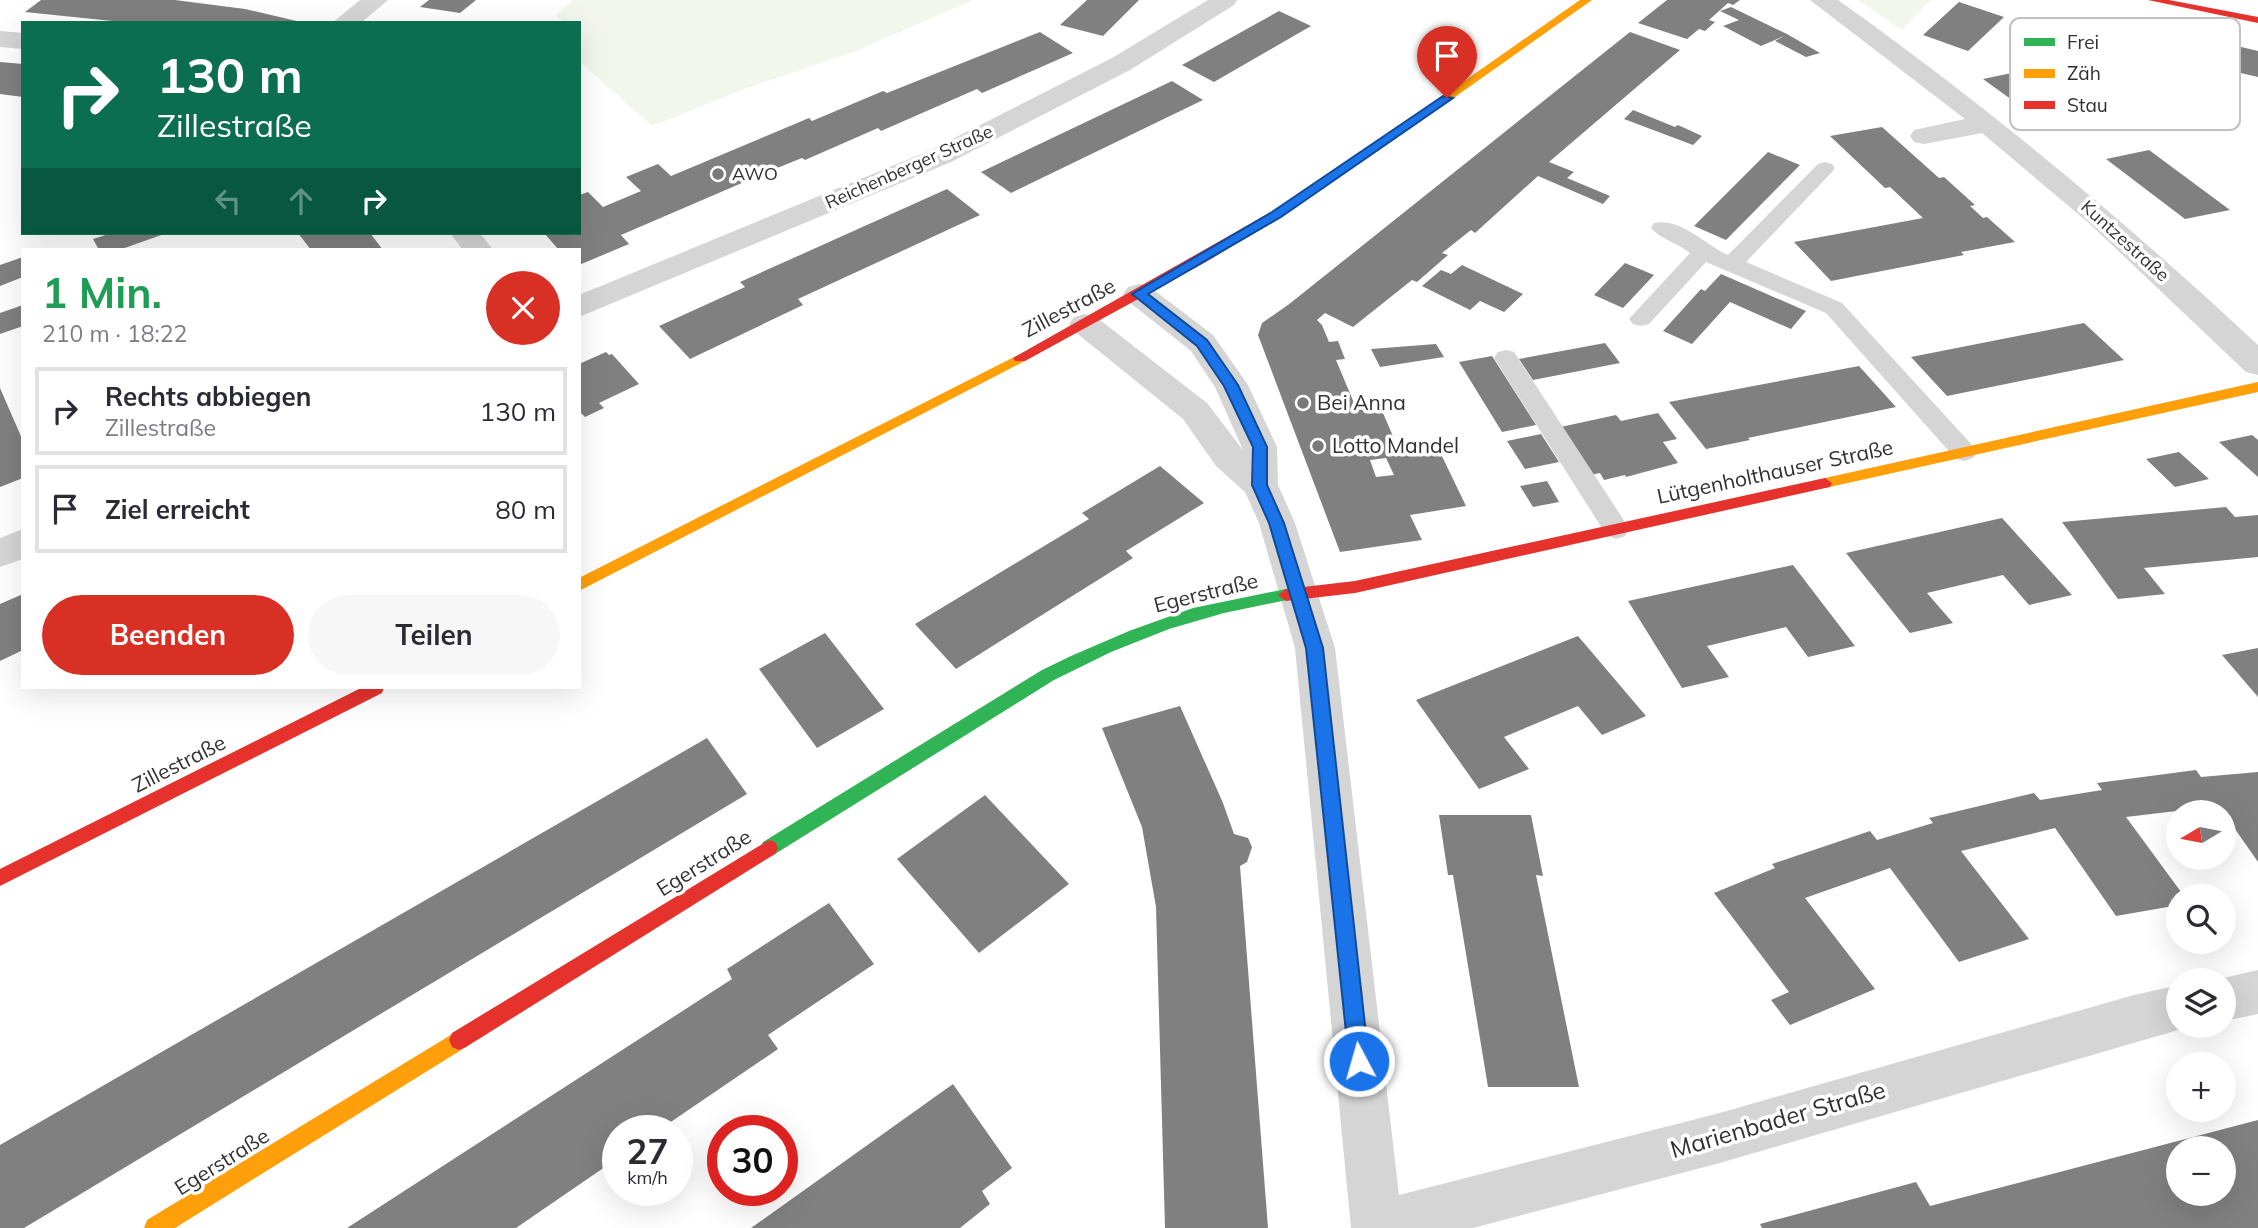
<!DOCTYPE html>
<html lang="de">
<head>
<meta charset="utf-8">
<style>
	body { margin:0; font-family:Mulish,sans-serif; background:#f7f7f7; color:#2b2b33; height:100vh; display:flex; flex-direction:column; font-size:26px; white-space:nowrap }
	* { box-sizing:border-box; margin:0 }
	p { font-size:23px; color:#7c7c81 }
	.icon { flex:none; width:38px; height:38px; fill:none; stroke:currentColor; stroke-width:2; stroke-linecap:round; stroke-linejoin:round }
	.map { position:relative; flex:1; overflow:hidden }
	.details { position:absolute; left:21px; top:248px; width:560px; height:441px; display:flex; flex-direction:column; background:#fff; border-radius:0px; box-shadow:0 7px 28px #0002 }
	.details>* { flex:none }
	.banner { position:absolute; left:21px; top:21px; width:560px; height:214px; border-radius:0px; box-shadow:0 7px 28px #0002; background:#0b6e4f; color:#fff; overflow:hidden }
	.needle { width:46px; rotate:260deg }
	.controls { position:absolute; left:2166px; top:800px; display:grid; gap:14px }
	.controls a { display:grid; place-items:center; width:70px; height:70px; border-radius:50%; background:#fff; box-shadow:0 7px 28px #0002; font-size:35px }
	.speed { position:absolute; left:602px; top:1115px; display:flex; gap:14px; font-size:35px; font-weight:700; text-align:center }
	.speed>* { display:grid; place-content:center; width:91px; height:91px; border-radius:50%; background:#fff; box-shadow:0 7px 28px #0002; line-height:1 }
	.speed small { font-size:18px; font-weight:400 }
	.speed .limit { border:10px solid #d22; background:#fff; color:#111 }
	.pin { position:absolute; display:grid; place-items:center; width:60px; height:60px; color:#fff; margin:-72px -30px; border-radius:50% 50% 50% 0; rotate:-45deg; box-shadow:0 0 7px #0007 }
	.pin .icon { rotate:45deg }
	.me { position:absolute; width:77px; margin:-38px; rotate:354deg; stroke-linejoin:round; filter:drop-shadow(0 0 5px #0008) }
	.turn { display:flex; align-items:center; gap:24px; height:147px; padding:0 21px; font-size:32px }
	.turn .icon { width:91px; height:91px; stroke-width:2.5 }
	.turn b { display:block; font-size:49px; line-height:60px }
	.lanes { display:flex; align-items:center; height:66px; padding:0 21px; background:#0003; justify-content:center; gap:35px; direction:ltr }
	.lanes .off { opacity:.35 }
	.round { display:grid; place-items:center; flex:none; width:74px; height:74px; border-radius:37px; background:#f7f7f7 }
	.overview { display:flex; align-items:center; justify-content:space-between; height:119px; padding:0 21px }
	h1 { font-size:42px; font-weight:700; line-height:52px; color:#1e9e55 }
	.cta { display:flex; gap:14px; margin-top:auto; padding:14px 21px }
	.cta a { flex:1; height:80px; border-radius:42px; background:#d93025; color:#fff; font-size:28px; font-weight:700; line-height:80px; text-align:center }
	.cta a+a { background:#f7f7f7; color:#2b2b33 }
	ul { padding:0; list-style:none }
	li { display:flex; align-items:center; gap:21px; height:88px; margin:0 14px 10px; padding:0 7px; border:4px solid #e1e1e2; border-radius:0px }
	li div { flex:1 }
	li b { display:block; font-size:26px }
	li em { font-style:normal }
	.map>svg:first-child { display:block }
	.green { fill:#f3f6ed }
	.building { fill:#808080; fill-rule:evenodd }
	.lines { fill:none; stroke-linecap:round; stroke-linejoin:round }
	.lane { fill:#d5d5d5; fill-rule:evenodd }
	.street { fill:#d5d5d5; fill-rule:evenodd }
	.fast { fill:#30b455; fill-rule:evenodd }
	.slow { fill:#ff9f0a; fill-rule:evenodd }
	.jam { fill:#e5322d; fill-rule:evenodd }
	.route { fill:#1a73e8; stroke:#114b97; stroke-width:2 }
	.poi-dot { fill:#797979; stroke:#fff; stroke-width:2.5 }
	.labels { text-anchor:middle; stroke-width:7; stroke-linejoin:round; paint-order:stroke }
	.far-street-label { font-size:18px; fill:#313131; stroke:#fff }
	.far-poi-label { font-size:18px; fill:#313131; stroke:#fff; text-anchor:start }
	.street-label { font-size:21px; fill:#313131; stroke:#fff }
	.poi-label { font-size:21px; fill:#313131; stroke:#fff; text-anchor:start }
	.near-street-label { font-size:24px; fill:#313131; stroke:#fff }
	.key { fill:#fff; stroke:#c1c1c1; stroke-width:2 }
	.key-label { font-size:19px; fill:#313131 }
</style>
</head>
<body>
<div class="map">
<svg width="2258" height="1228" viewBox="0 0 2258 1228">
	<rect width="100%" height="100%" fill="#fff"/>
	<g class="green">
		<path d="M573,0H973L856,51L744,89L652,126L579,61V23H565L555,16Z"/>
		<path d="M1858,0H1931L1902,30Z"/>
	</g>
	<g class="building">
		<path d="M41,0H175L245,9L301,22L132,23L25,12Z"/>
		<path d="M429,0H476L460,13L420,7Z"/>
		<path d="M1087,0H1139L1103,36L1060,25Z"/>
		<path d="M1667,0H1740L1733,5L1728,3L1709,20L1715,22L1705,31L1699,29L1687,39L1638,23Z"/>
		<path d="M1959,2L2004,17L1968,51L1923,35Z"/>
		<path d="M1731,7L1787,34L1820,53L1806,57L1775,41L1784,36L1761,46L1723,26L1739,20L1720,11Z"/>
		<path d="M1279,11L1311,26L1214,82L1182,65Z"/>
		<path d="M1040,32L1073,53L982,93L977,89L881,131L878,128L805,160L802,158L765,173L621,235L629,244L579,265V250H559L544,233H579V195L588,192L603,207L641,191L626,177L658,164L671,176L809,118L812,121L883,91L887,93Z"/>
		<path d="M1630,32L1680,50L1549,162L1574,172L1567,178L1610,196L1603,204L1538,176L1475,233L1471,230L1442,253L1448,255L1417,282L1412,280L1353,327L1325,313L1317,320L1322,325L1329,342L1338,341L1345,359L1336,360L1354,403L1377,399L1401,455L1439,450L1466,506L1410,515L1422,540L1340,552L1258,335L1262,323L1288,305ZM1386,458L1394,475L1376,477L1370,460Z"/>
		<path d="M2212,40L2258,51V77L2206,65L2209,46L2206,41Z"/>
		<path d="M0,62L23,64V97L0,94Z"/>
		<path d="M2021,71L2091,119L2052,129L1983,79Z"/>
		<path d="M1172,81L1203,100L1011,193L981,172Z"/>
		<path d="M1633,110L1675,127L1678,125L1702,136L1693,145L1624,119Z"/>
		<path d="M1882,127L1939,178L1944,177L1975,205L1970,206L1983,218L1987,217L2015,242L1961,252L1964,255L1831,281L1794,242L1923,218L1890,187L1885,188L1830,136Z"/>
		<path d="M2149,150L2230,210L2185,219L2106,159Z"/>
		<path d="M1768,152L1800,165L1726,240L1694,226Z"/>
		<path d="M947,189L980,215L798,299L803,305L690,359L659,326L745,287L740,282Z"/>
		<path d="M112,233H167L119,250H99L93,239Z"/>
		<path d="M298,233H370L383,250H311Z"/>
		<path d="M23,257V277L0,286V265Z"/>
		<path d="M1625,263L1654,275L1623,308L1594,295Z"/>
		<path d="M1462,265L1523,294L1504,312L1480,301L1470,310L1422,286L1441,270L1451,274Z"/>
		<path d="M1721,274L1806,311L1791,329L1730,302L1692,344L1663,331L1701,289L1705,291Z"/>
		<path d="M23,305V326L0,334V313Z"/>
		<path d="M2084,323L2124,360L1947,396L1911,357Z"/>
		<path d="M1605,343L1620,363L1533,380L1519,359Z"/>
		<path d="M1436,344L1444,357L1380,367L1371,349Z"/>
		<path d="M606,352L609,355L612,354L639,384L599,403L604,408L585,417L579,411V364Z"/>
		<path d="M1492,356L1499,367L1536,425L1502,432L1459,362Z"/>
		<path d="M1859,366L1896,407L1748,438L1750,440L1706,449L1669,402Z"/>
		<path d="M0,388L23,441V478L0,487Z"/>
		<path d="M1658,413L1677,439L1663,442L1678,463L1626,477L1625,475L1604,480L1600,473L1590,475L1556,428L1616,415L1621,421Z"/>
		<path d="M1541,434L1559,462L1525,469L1507,441Z"/>
		<path d="M2252,435L2258,440V477L2219,442Z"/>
		<path d="M2179,452L2209,479L2175,487L2146,459Z"/>
		<path d="M1160,466L1204,503L1126,551L1133,558L956,669L915,624L1089,519L1082,513Z"/>
		<path d="M1547,481L1559,502L1533,507L1520,486Z"/>
		<path d="M2226,507L2235,517L2258,515V557L2144,568L2165,594L2118,599L2062,522Z"/>
		<path d="M2002,518L2072,595L2029,605L2003,575L1927,593L1953,623L1910,633L1846,553Z"/>
		<path d="M1793,565L1855,646L1808,657L1786,627L1707,646L1729,677L1682,688L1628,601Z"/>
		<path d="M23,594V650L0,661V604Z"/>
		<path d="M825,633L884,709L817,748L759,669Z"/>
		<path d="M1578,636L1646,716L1602,735L1578,706L1504,737L1529,769L1479,789L1416,700Z"/>
		<path d="M2258,648V697L2222,655Z"/>
		<path d="M1180,706L1223,803L1234,834L1248,838L1252,847L1247,862L1240,866L1268,1228H1165L1156,907L1142,827L1102,728Z"/>
		<path d="M707,738L747,794L24,1228H0V1145Z"/>
		<path d="M2196,770L2201,777L2258,772V862L2219,806L2126,817L2184,896H2179V905L2116,916L2055,828L1961,851L2029,939L1959,962L1890,868L1805,898L1875,989L1790,1025L1771,1000L1789,992L1714,893L1775,868L1772,864L1870,831L1877,840L1933,823L1929,818L2034,793L2040,800L2102,790L2097,783Z"/>
		<path d="M985,795L1069,884L979,953L897,859Z"/>
		<path d="M1439,815H1531L1543,876L1536,875L1579,1087H1488L1453,875H1448Z"/>
		<path d="M829,903L874,964L768,1035L778,1049L659,1130H618V1158L516,1228H347L732,979L727,969Z"/>
		<path d="M953,1084L1012,1168L982,1191L990,1204L960,1228H751Z"/>
		<path d="M2258,1120V1228H1762L1760,1224L1916,1182L1930,1206ZM2179,1148H2224V1194H2179Z"/>
	</g>
	<g class="lines">
		<g class="lane">
			<path d="M1825,162L1832,164L1835,168L1832,172L1746,262L1842,303L1973,446L1977,452L1973,458L1964,461L1955,458L1826,313L1706,262L1649,324L1641,326L1633,324L1629,319L1690,253C1678,243 1660,239 1651,228L1654,223C1680,217 1706,245 1728,255L1818,164Z"/>
			<path d="M1506,350L1514,352L1625,522L1629,529L1625,536L1616,539L1607,536L1494,358L1498,352Z"/>
		</g>
		<g class="street">
			<path d="M360,0H388L361,23H332Z"/>
			<path d="M1208,0H1237L1234,5L1130,70L951,162L579,317V295L931,150L1112,58Z"/>
			<path d="M1810,0H1838C1987,106 2125,221 2258,345V375L2246,372L2090,224L1982,133L1924,144L1914,142L1910,136L1914,130L1965,119Z"/>
			<path d="M0,31L23,33V49L0,47Z"/>
			<path d="M450,233H480L493,250H463Z"/>
			<path d="M1139,284L1150,287L1213,335L1248,385L1277,447L1278,485L1295,523L1335,648L1399,1195L1716,1114L2134,995L2179,985V1026H2192L1716,1164L1473,1228H1351L1295,648L1259,523L1245,492L1216,466L1183,419L1074,331L1069,324L1074,317L1085,314L1096,317L1207,403L1243,450L1215,387L1191,351L1128,301L1123,294L1128,287Z"/>
			<path d="M23,529V559L0,567V538Z"/>
			<path d="M2258,970V1014L2224,1021V980H2215Z"/>
		</g>
		<path class="fast" d="M1286,589L1294,595L1292,599L1224,613L1169,629L1111,652L1054,680L775,854L769,856L763,854L760,848L763,842L1042,670L1071,656L1129,631L1193,608Z"/>
		<g class="slow">
			<path d="M1580,0H1592L1421,121H1413V117Z"/>
			<path d="M1020,354L1025,355V361L579,591V578Z"/>
			<path d="M2258,382V392L1825,488L1818,483L1825,478Z"/>
			<path d="M459,1030L466,1033L469,1040L466,1047L175,1228H144L147,1220Z"/>
		</g>
		<g class="jam">
			<path d="M2148,0H2169L2258,17V23Z"/>
			<path d="M1417,116L1421,117V121L1281,217L1204,263L1025,361H1015L1013,358L1273,211Z"/>
			<path d="M1825,478L1832,483L1830,487L1355,593L1286,601L1278,595L1286,589L1355,581Z"/>
			<path d="M361,688H384L382,693L0,886V869Z"/>
			<path d="M769,840L775,842L778,848L775,854L466,1047L459,1050L452,1047L449,1040L452,1033Z"/>
		</g>
	</g>
	<path class="route" d="M1443,96L1453,98L1281,217L1148,294L1207,340L1238,385L1267,447V485L1284,523L1323,648L1369,1061L1366,1068L1359,1071L1352,1068L1349,1061L1306,648L1269,523L1252,485L1253,447L1224,386L1197,346L1132,294L1272,212Z"/>
	<g class="poi-dot">
		<circle cx="718" cy="174" r="7"/>
		<circle cx="1303" cy="403" r="7"/>
		<circle cx="1318" cy="446" r="7"/>
	</g>
	<g class="labels">
		<g class="far-street-label">
			<text transform="translate(909 167) rotate(-24)" y="6">Reichenberger Straße</text>
			<text transform="translate(2125 241) rotate(42)" y="6">Kuntzestraße</text>
		</g>
		<g class="far-poi-label">
			<text x="732" y="180">AWO</text>
		</g>
		<g class="street-label">
			<text transform="translate(1069 308) rotate(-28)" y="7">Zillestraße</text>
			<text transform="translate(1775 472) rotate(-12)" y="7">Lütgenholthauser Straße</text>
			<text transform="translate(1206 593) rotate(-14)" y="7">Egerstraße</text>
			<text transform="translate(179 764) rotate(-27)" y="7">Zillestraße</text>
			<text transform="translate(704 863) rotate(-32)" y="7">Egerstraße</text>
			<text transform="translate(222 1162) rotate(-32)" y="7">Egerstraße</text>
		</g>
		<g class="poi-label">
			<text x="1317" y="410">Bei Anna</text>
			<text x="1332" y="453">Lotto Mandel</text>
		</g>
		<g class="near-street-label">
			<text transform="translate(1778 1120) rotate(-16)" y="8">Marienbader Straße</text>
		</g>
	</g>
	<rect x="2010" y="18" width="230" height="112" rx="10" class="key"/>
	<rect x="2024" y="38" width="31" height="8" fill="#30b455"/>
	<rect x="2024" y="69" width="31" height="9" fill="#ff9f0a"/>
	<rect x="2024" y="101" width="31" height="8" fill="#e5322d"/>
	<g class="key-label">
		<text x="2067" y="49">Frei</text>
		<text x="2067" y="80">Zäh</text>
		<text x="2067" y="112">Stau</text>
	</g>
</svg>
<div class="controls">
<a><svg class="needle" viewBox="-14 -14 28 28"><path d="M0-13l5 13h-10z" fill="#e53935"/><path d="M0 13l5-13h-10z" fill="#7c7c81"/></svg></a>
<a><svg class="icon" aria-label="search" viewBox="0 0 24 24"><circle cx="10" cy="10" r="6"/><path d="M15 15l6 6"/></svg></a>
<a><svg class="icon" aria-label="layers" viewBox="0 0 24 24"><path d="M12 4l9 5-9 5-9-5zM3 14l9 5 9-5"/></svg></a>
<a>+</a>
<a>−</a>
</div>
<div class="speed"><div>27<small>km/h</small></div><div class="limit">30</div></div>
<div class="pin" style="left:1447px;top:98px;background:#d93025"><svg class="icon" aria-label="arrive" viewBox="0 0 24 24"><path d="M6 21V4h12l-3 4 3 4H6"/></svg></div>
<svg class="me" style="left:1359px;top:1061px" viewBox="-20 -20 40 40"><circle r="17" fill="#1a73e8" stroke="#fff" stroke-width="3"/><path d="M0-11L8 9 0 5-8 9z" fill="#fff"/></svg>
<div class="banner">
<div class="turn"><svg class="icon" aria-label="right" viewBox="0 0 24 24"><path d="M7 20v-9h11M14 6l5 5-5 5"/></svg><div><b>130 m</b>Zillestraße</div></div>
<div class="lanes"><svg class="icon off" aria-label="left" viewBox="0 0 24 24"><path d="M17 20v-9H6M10 6l-5 5 5 5"/></svg><svg class="icon off" aria-label="ahead" viewBox="0 0 24 24"><path d="M12 20V5M6 11l6-6 6 6"/></svg><svg class="icon" aria-label="right" viewBox="0 0 24 24"><path d="M7 20v-9h11M14 6l5 5-5 5"/></svg></div>
</div>
<section class="details">
<div class="overview"><div><h1>1 Min.</h1><p>210 m · 18:22</p></div><a class="round" style="background:#d93025;color:#fff"><svg class="icon" aria-label="close" viewBox="0 0 24 24"><path d="M6 6l12 12M18 6L6 18"/></svg></a></div>
<ul>
<li><svg class="icon" aria-label="right" viewBox="0 0 24 24"><path d="M7 20v-9h11M14 6l5 5-5 5"/></svg><div><b>Rechts abbiegen</b><p>Zillestraße</p></div><em>130 m</em></li>
<li><svg class="icon" aria-label="arrive" viewBox="0 0 24 24"><path d="M6 21V4h12l-3 4 3 4H6"/></svg><div><b>Ziel erreicht</b></div><em>80 m</em></li>
</ul>
<div class="cta"><a>Beenden</a><a>Teilen</a></div>
</section>
</div>
</body>
</html>
